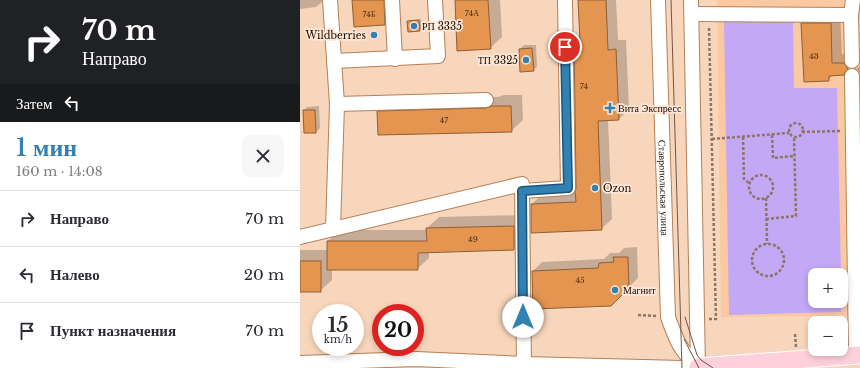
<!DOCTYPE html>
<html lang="ru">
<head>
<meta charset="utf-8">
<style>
	body { margin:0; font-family:"Libre Baskerville",serif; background:#f7f7f7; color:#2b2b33; height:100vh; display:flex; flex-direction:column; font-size:15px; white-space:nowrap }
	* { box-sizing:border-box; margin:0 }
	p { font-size:13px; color:#7c7c81 }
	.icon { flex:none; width:22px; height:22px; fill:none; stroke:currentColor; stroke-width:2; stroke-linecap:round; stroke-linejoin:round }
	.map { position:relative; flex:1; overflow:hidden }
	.panel { display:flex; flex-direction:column; background:#fff; width:300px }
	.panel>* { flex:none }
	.banner { background:#202124; color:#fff; overflow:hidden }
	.buttons { position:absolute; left:508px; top:268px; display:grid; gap:8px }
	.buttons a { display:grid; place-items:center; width:40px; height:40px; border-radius:8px; background:#fff; box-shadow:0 2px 6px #0003; font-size:20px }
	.speed { position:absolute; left:12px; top:304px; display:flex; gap:8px; font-size:20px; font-weight:700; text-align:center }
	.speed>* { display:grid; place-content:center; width:52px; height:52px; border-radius:50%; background:#fff; box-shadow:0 2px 6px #0003; line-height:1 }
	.speed small { font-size:10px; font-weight:400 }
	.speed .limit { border:6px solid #d22; background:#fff; color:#111 }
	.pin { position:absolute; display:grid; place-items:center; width:34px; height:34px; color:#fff; margin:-17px; border:2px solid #fff; border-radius:50%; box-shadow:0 1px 4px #0007 }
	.me { position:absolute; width:44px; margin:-22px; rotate:0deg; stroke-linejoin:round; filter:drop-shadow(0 0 3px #0008) }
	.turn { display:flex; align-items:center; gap:14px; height:84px; padding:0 16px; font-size:18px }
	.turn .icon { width:52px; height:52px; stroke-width:2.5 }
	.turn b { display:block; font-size:28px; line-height:34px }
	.then { display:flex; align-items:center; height:38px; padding:0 16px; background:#0003; gap:8px; font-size:15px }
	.round { display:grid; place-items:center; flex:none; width:42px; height:42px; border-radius:8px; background:#f7f7f7 }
	.headline { display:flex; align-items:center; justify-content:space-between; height:68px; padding:0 16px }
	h1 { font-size:24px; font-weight:600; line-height:30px; color:#3181b2 }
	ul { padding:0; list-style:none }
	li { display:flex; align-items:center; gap:12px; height:56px; padding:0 16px; border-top:1px solid #e1e1e2 }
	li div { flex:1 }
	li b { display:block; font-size:15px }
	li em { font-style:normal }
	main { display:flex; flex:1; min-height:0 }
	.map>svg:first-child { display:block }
	.built { fill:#fac8a1; fill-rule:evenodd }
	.green { fill:#c3a8f6 }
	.shadow { fill:#0003 }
	.building { fill:#e49550; stroke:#905f35 }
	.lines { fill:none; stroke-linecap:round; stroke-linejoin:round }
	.minor-casing { stroke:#b48056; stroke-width:16 }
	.major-casing { stroke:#fff; stroke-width:19 }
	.path { stroke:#8e7462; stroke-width:2.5; stroke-dasharray:3 2; stroke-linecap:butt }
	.minor { stroke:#fff; stroke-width:14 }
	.major { stroke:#fed0de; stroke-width:17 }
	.tram { stroke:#6f5747; stroke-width:1 }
	.route-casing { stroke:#205474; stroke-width:10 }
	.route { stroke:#3181b2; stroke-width:7 }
	.poi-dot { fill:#3181b2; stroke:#fde6d5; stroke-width:1.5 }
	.labels { text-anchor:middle; stroke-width:3.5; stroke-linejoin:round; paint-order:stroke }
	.number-label { font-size:8px; fill:#4e2d14 }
	.poi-label { font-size:10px; fill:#1c0a00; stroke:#fde6d5; text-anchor:start }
	.street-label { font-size:10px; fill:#1c0a00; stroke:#fde6d5 }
</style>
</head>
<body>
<main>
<section class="panel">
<div class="banner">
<div class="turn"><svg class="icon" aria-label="right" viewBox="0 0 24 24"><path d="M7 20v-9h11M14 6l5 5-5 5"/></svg><div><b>70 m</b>Направо</div></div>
<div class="then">Затем<svg class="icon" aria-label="left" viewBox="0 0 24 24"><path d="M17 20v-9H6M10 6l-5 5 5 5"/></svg></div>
</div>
<div class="headline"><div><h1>1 мин</h1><p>160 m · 14:08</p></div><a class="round"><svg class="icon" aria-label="close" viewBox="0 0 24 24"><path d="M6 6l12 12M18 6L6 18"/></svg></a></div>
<ul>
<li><svg class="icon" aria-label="right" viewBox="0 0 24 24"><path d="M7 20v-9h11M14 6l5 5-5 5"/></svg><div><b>Направо</b></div><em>70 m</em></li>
<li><svg class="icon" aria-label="left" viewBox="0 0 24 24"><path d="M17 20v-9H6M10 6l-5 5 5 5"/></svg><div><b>Налево</b></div><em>20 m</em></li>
<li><svg class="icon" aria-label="arrive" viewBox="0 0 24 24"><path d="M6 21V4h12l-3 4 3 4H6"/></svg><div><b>Пункт назначения</b></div><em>70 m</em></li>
</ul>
</section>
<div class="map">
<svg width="560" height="368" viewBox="0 0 560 368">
	<rect width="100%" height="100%" fill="#f8d6bc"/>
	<path class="built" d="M417,0H560V315L421,317ZM515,275H541V301H515Z"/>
	<path class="green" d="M493,21L494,88H537L541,275H515V301H541V289V312L429,315L424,22Z"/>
	<g class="shadow">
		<path d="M0,0H22V2L16,7L0,9Z"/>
		<path d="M53,0H95L96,12L84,24Z"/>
		<path d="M156,0H200L202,37L190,48Z"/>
		<path d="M279,0H316L318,40H326L329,109L319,119L308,120L312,219L301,229L232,204L242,194L276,193L275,43L280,38Z"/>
		<path d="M512,14H540L542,54H554L553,64L543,74H534L528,80L502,24Z"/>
		<path d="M121,19V29L120,30L108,22L110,20Z"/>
		<path d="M224,45H236L237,67L233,70L220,49Z"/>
		<path d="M560,66V73L557,69Z"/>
		<path d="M204,95H222L223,120L211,131L78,112L90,100L198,97Z"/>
		<path d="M19,106L20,128L16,132H5L4,111L7,107Z"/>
		<path d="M225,215V237L214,249L129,251V258L117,269H32V280L20,291H0V250H28V241L40,230H127V228L139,217Z"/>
		<path d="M337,247L338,278L311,305L233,271L242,262L304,259L310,253H319L324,248Z"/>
	</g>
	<g class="building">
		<path d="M52,0H84L85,25L54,27Z"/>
		<path d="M155,0H188L191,49L157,51Z"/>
		<path d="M278,0H306L308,50L316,49L319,120L298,121L302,230L231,233V204L276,202L275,192L276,188L274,42H280Z"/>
		<path d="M119,20L120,31L108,32L107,21Z"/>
		<path d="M501,23H531L532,63H544L548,69L545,72L544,75L529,76V81L504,82Z"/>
		<path d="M232,48L234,71L220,72L219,49Z"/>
		<path d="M192,106H211L212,132L78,135L77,111L186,108Z"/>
		<path d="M3,110H15L16,133H4Z"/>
		<path d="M214,226V250L118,253V270H27V241H127L126,228Z"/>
		<path d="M313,257H328L329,288L311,306L233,309L232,271L298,268L299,263L314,262Z"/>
		<rect x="0" y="261" width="21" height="31"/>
	</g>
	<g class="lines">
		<defs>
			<g id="minor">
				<path d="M30,0L37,104L33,229"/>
				<path d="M92,0L95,59"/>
				<path id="s1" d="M358,0L368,317C376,340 380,350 398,367"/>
				<path d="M391,0L398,368"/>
				<path d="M392,14L551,15L552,61"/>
				<path d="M551,15L553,0"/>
				<path d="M34,61L138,56L135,0"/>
				<path d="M552,76L556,355"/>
				<path d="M37,104L186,100"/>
				<path d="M222,191L268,188L265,0"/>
				<path d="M0,237L222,184L224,368"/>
				<path d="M0,363L116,359L224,364L382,368L398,367"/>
			</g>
			<path id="major" d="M398,367L560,355"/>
		</defs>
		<use href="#minor" class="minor-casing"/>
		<use href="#major" class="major-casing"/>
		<g class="path">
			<circle cx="496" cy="130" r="7"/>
			<path d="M502,132L540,131"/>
			<path d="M472,135L473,158L494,156"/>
			<path d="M443,137L444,179L449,183"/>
			<path d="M412,139L489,133"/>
			<circle cx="461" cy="187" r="12"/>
			<path d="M466,198L467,244"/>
			<path d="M466,219L496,216L494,137"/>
			<circle cx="468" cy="260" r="16"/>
			<path d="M338,315L356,316"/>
			<path d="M409,319H416L409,27"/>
			<path d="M495,334L496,347"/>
		</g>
		<use href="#minor" class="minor"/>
		<use href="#major" class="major"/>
		<g class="tram">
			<path d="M371,0L382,368"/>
			<path d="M385,317L397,355L401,360L413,368"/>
			<path d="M384,339L399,368"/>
		</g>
	</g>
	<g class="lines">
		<defs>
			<path id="route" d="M223,317L222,191L268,188L265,47"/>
		</defs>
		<use href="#route" class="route-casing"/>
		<use href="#route" class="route"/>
	</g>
	<g class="poi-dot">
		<circle cx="114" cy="26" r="4"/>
		<circle cx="74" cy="35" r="4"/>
		<circle cx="226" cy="60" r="4"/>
		<path d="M308 102h4v4h4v4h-4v4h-4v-4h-4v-4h4z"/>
		<circle cx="295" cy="188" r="4"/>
		<circle cx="315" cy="290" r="4"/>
	</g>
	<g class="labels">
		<g class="number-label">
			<text x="172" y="16">74А</text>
			<text x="69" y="17">74Б</text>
			<text x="514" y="59">43</text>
			<text x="284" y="89">74</text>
			<text x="144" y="123">47</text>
			<text x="173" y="242">49</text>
			<text x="280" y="283">45</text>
		</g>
		<g class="poi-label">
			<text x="122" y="30">РП 3335</text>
			<text x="66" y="39" text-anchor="end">Wildberries</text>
			<text x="218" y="64" text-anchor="end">ТП 3325</text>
			<text x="318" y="112">Вита Экспресс</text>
			<text x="303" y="192">Ozon</text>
			<text x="323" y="294">Магнит</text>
		</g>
		<g class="street-label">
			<text dy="4" stroke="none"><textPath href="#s1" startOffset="188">Ставропольская улица</textPath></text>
		</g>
	</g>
</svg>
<div class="buttons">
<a>+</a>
<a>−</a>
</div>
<div class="speed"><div>15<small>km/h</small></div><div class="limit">20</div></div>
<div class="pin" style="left:265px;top:47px;background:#d93025"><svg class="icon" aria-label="arrive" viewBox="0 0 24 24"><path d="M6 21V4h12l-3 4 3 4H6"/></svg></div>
<svg class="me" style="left:223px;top:317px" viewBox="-20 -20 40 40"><circle r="19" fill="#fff"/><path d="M0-13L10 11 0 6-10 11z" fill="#3181b2"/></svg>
</div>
</main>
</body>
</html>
